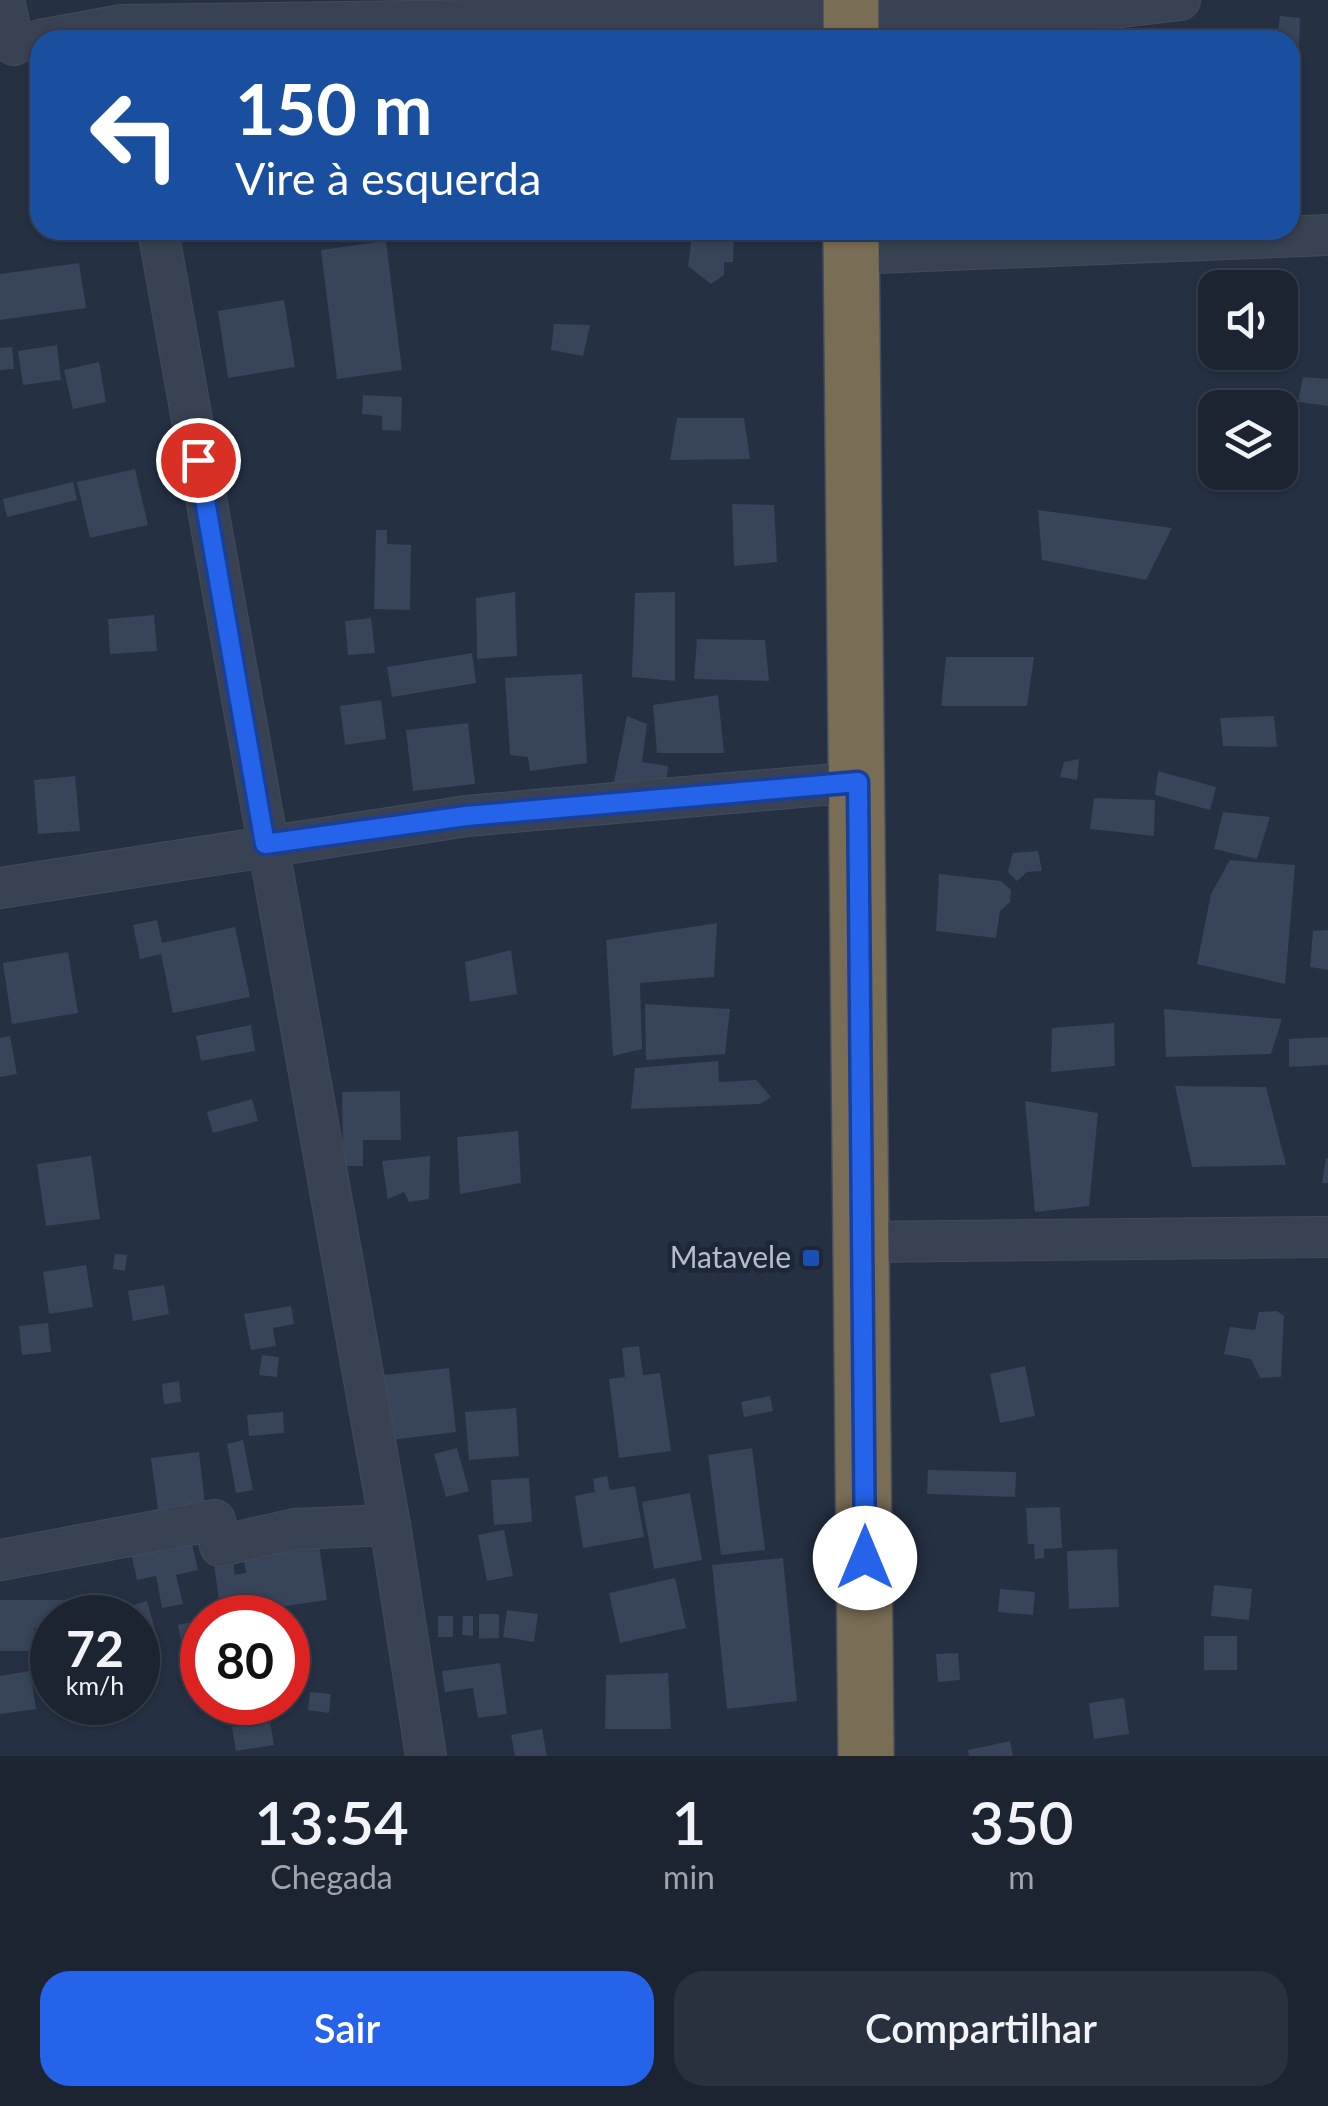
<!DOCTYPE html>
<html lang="pt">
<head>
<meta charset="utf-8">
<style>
	body { margin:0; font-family:Lato,sans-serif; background:#29303e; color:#f1f3f6; height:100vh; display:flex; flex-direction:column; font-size:38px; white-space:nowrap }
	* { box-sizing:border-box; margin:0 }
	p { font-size:32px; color:#a0a4ac }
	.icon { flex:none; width:55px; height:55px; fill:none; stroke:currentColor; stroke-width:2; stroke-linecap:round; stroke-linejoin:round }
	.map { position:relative; height:1756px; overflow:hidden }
	.sheet { display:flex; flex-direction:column; background:#1c2432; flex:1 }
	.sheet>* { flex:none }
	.top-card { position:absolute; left:30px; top:30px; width:1270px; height:210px; border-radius:30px; box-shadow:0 2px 8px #0004,0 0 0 2px #3a414d; background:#1a4fa0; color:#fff; overflow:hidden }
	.buttons { position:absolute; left:1198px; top:270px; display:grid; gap:20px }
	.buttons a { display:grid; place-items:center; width:100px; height:100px; border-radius:20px; background:#1c2432; box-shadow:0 2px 8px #0004,0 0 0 2px #3a414d; font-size:50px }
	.speed { position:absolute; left:30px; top:1595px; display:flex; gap:20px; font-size:50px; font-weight:700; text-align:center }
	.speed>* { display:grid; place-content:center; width:130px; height:130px; border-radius:50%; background:#1c2432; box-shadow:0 2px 8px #0004,0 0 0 2px #3a414d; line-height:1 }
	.speed small { font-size:25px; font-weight:400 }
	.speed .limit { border:15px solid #d22; background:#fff; color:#111 }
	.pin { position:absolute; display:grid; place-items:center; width:85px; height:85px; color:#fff; margin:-42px; border:5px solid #fff; border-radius:50%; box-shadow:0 2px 10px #0007 }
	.me { position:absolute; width:110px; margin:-55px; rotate:0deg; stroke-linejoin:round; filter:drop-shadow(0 0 8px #0008) }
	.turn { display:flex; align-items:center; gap:35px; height:210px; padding:0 40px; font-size:45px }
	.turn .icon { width:130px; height:130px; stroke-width:2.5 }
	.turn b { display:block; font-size:70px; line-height:85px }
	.eta { display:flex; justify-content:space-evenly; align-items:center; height:170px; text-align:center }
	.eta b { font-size:60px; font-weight:600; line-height:70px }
	.primary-button { display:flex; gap:20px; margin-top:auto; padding:20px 40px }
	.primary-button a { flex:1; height:115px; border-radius:30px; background:#2563eb; color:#fff; font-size:40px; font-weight:600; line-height:115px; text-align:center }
	.primary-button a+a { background:#29303e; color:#f1f3f6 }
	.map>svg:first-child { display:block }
	.building { fill:#374459 }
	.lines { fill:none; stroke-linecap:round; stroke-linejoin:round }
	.street-casing { stroke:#434b5b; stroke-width:42 }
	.highway-casing { stroke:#444d5d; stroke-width:58 }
	.street { stroke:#394252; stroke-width:40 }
	.highway { stroke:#796d56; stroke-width:55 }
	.route-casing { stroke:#184099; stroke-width:25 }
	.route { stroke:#2563eb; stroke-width:18 }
	.transit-dot { fill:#1a4fb4; stroke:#1e2738; stroke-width:4 }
	.labels { text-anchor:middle; stroke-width:10; stroke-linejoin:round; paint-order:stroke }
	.poi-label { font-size:30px; fill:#b6becc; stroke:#1e2738; text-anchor:end }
</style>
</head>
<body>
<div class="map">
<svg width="1328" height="1756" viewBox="0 0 1328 1756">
	<rect width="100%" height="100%" fill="#253043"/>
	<g class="building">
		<path d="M1280,16L1300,18L1297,113H1290V40H1277Z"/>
		<path d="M1210,33L1261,35V40H1209Z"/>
		<path d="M272,230H293L294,235L273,238Z"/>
		<path d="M693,230H734L733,262H724V275L711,284L688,266Z"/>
		<path d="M386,241L402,370L337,379L321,250Z"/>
		<path d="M79,263L86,308L0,320V274Z"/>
		<path d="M284,300L295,367L228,378L218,311Z"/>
		<path d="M554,324L590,325L583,356L551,350Z"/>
		<path d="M57,345L61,380L23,385L18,351Z"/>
		<path d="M12,347L14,369L0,370V348Z"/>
		<path d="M99,362L106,402L73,409L64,370Z"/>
		<path d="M1303,377L1328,379V406L1298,402Z"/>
		<path d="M363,395L402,397L401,431L382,430V416L362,414Z"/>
		<path d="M677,418H744L750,459L670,460Z"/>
		<path d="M135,469L148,525L90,538L77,482Z"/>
		<path d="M73,482L77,500L7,517L3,499Z"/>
		<path d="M732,504L774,505L777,562L734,566Z"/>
		<path d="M1038,510L1172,528L1146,580L1042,560Z"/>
		<path d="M376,530H387V544L411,545L410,610L374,609Z"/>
		<path d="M515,592L517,656L477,659L476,598Z"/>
		<path d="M675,592V681L632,677L635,593Z"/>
		<path d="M154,615L157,651L110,654L108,619Z"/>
		<path d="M371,618L375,653L348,655L345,621Z"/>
		<path d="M697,639L765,640L769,681L694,679Z"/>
		<path d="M472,653L476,683L392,697L387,667Z"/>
		<path d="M946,657H1034L1027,706H941Z"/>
		<path d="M582,674L587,763L530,771L528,757L510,755L505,678Z"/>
		<path d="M718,695L724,753H657L653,705Z"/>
		<path d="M381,700L386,739L345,745L340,706Z"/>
		<path d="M627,716L647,724L642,762L668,766L666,788L612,792Z"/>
		<path d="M1274,716L1277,747L1223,746L1220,718Z"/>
		<path d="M468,723L475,784L413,791L406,730Z"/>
		<path d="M1079,759L1077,780L1060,777L1064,762Z"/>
		<path d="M1158,771L1216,787L1210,810L1155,795Z"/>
		<path d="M75,776L80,831L38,834L34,780Z"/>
		<path d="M1094,798L1155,800L1154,836L1090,829Z"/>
		<path d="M1223,812L1270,817L1257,859L1214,849Z"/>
		<path d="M1038,851L1042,871L1027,872L1017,881L1008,872L1013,853Z"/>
		<path d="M1230,860L1295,865L1285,984L1197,964L1211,894Z"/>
		<path d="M939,874L1001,881L1011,890L1010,902L1000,911L996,938L936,931Z"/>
		<path d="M157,920L162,943L235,927L250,997L173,1013L161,954L140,959L133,925Z"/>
		<path d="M717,923L714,977L640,983L642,1049L613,1056L606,940Z"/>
		<path d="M1328,930V970L1310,967L1313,931Z"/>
		<path d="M511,950L517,994L470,1002L465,962Z"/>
		<path d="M68,952L78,1013L12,1024L3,963Z"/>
		<path d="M645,1004L730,1009L725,1054L646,1060Z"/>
		<path d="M1164,1009L1282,1019L1271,1054L1166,1057Z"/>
		<path d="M1114,1023L1115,1066L1051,1072L1052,1028Z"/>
		<path d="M251,1025L255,1051L201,1061L196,1036Z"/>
		<path d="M10,1036L17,1074L0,1077V1038Z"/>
		<path d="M1328,1037V1065L1289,1067V1039Z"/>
		<path d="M718,1061L719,1082L756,1080L771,1097L760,1104L631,1109L635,1068Z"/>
		<path d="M1175,1086L1266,1087L1286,1165L1192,1167Z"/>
		<path d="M400,1091L401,1140H363V1166H343L342,1092Z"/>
		<path d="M252,1099L258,1121L213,1133L207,1112Z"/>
		<path d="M1025,1101L1098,1113L1089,1206L1035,1212Z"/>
		<path d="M518,1131L521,1183L460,1194L457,1137Z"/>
		<path d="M91,1156L100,1219L46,1226L37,1164Z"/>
		<path d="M430,1156L429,1199L409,1202L404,1192L388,1199L382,1161Z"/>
		<path d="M1326,1158H1328V1183H1322Z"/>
		<path d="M115,1254L127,1255L125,1271L113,1269Z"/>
		<path d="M86,1265L93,1307L49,1314L43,1272Z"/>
		<path d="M164,1285L169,1314L133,1321L128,1291Z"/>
		<path d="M291,1306L294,1324L273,1328L276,1346L251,1350L244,1314Z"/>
		<path d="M1277,1311L1284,1316L1281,1377L1260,1378L1251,1359L1224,1354L1230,1327L1255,1330L1259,1312Z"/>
		<path d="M48,1323L51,1352L22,1355L19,1326Z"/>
		<path d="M639,1346L643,1375L660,1373L671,1451L619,1458L609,1379L625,1377L622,1348Z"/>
		<path d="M262,1355L279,1357L277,1377L259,1375Z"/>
		<path d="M1025,1366L1035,1416L1000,1423L990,1374Z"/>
		<path d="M449,1368L456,1432L391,1440L384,1375Z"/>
		<path d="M179,1381L181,1402L164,1404L162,1384Z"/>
		<path d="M770,1396L773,1411L744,1417L741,1402Z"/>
		<path d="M516,1408L519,1456L469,1460L465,1412Z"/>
		<path d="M283,1412L284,1433L249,1436L247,1415Z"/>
		<path d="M243,1440L253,1490L236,1493L227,1444Z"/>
		<path d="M457,1448L469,1491L446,1497L434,1454Z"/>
		<path d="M752,1448L765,1550L721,1555L708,1455Z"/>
		<path d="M199,1452L205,1504L158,1510L151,1458Z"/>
		<path d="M928,1470L1016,1472L1015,1497L927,1494Z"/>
		<path d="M607,1476L610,1490L635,1486L644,1537L583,1548L575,1496L595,1492L593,1479Z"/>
		<path d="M529,1478L532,1522L494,1525L491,1480Z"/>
		<path d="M690,1493L702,1560L654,1569L642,1502Z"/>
		<path d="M1060,1507L1062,1548L1044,1549V1558L1035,1559L1034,1544H1028L1026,1508Z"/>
		<path d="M504,1530L513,1576L487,1581L478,1535Z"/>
		<path d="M190,1535L198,1570L176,1575L183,1604L162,1608L156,1576L137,1580L130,1548Z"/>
		<path d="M319,1544L327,1600L250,1611L248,1593L239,1594L241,1604L220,1607L214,1565L233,1562L235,1575L246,1573L243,1555Z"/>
		<path d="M1117,1549L1119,1607L1069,1609L1067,1551Z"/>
		<path d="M783,1558L797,1701L727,1709L712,1565Z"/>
		<path d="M675,1578L686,1628L620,1643L609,1593Z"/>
		<path d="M1214,1585L1252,1589L1249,1620L1211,1616Z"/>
		<path d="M1000,1589L1035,1592L1033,1615L998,1612Z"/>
		<path d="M0,1600H82V1618H52V1628H34V1651H0Z"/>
		<path d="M147,1601L156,1633L138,1638V1618H116L114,1611Z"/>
		<path d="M507,1610L538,1614L534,1642L503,1637Z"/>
		<path d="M479,1614H499V1638L479,1639Z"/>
		<rect x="438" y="1616" width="15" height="21"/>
		<path d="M463,1616H473V1636L462,1635Z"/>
		<path d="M202,1620V1681L190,1684L178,1625Z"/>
		<rect x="1204" y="1636" width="33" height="34"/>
		<path d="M958,1653L960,1680L938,1682L936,1654Z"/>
		<path d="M500,1663L507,1714L478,1718L473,1688L445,1692L442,1671Z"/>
		<path d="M30,1671L36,1709L0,1714V1676Z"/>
		<path d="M668,1673L671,1729H605L606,1675Z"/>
		<path d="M310,1692L331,1694L329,1713L308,1710Z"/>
		<path d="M1124,1698L1129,1734L1094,1739L1089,1703Z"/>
		<path d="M270,1721L274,1745L236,1751L232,1727Z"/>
		<path d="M542,1729L547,1756H515L511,1735Z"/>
		<path d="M1010,1741L1013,1756H969L968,1750Z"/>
	</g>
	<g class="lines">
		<defs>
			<g id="street">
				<path d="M4,0L14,45"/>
				<path d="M40,40L122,25L851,15L1122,7L1180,0"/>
				<path d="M158,230L390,1525L426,1756"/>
				<path d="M851,254L1328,235"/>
				<path d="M0,888L467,816L858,782"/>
				<path d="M863,1242L1328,1237"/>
				<path d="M0,1560L215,1520L220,1546L295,1529L390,1525"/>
			</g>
			<g id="highway">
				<path d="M851,0V40"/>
				<path d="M851,230L866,1756"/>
			</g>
		</defs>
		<use href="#street" class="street-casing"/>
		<use href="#highway" class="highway-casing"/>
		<use href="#street" class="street"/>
		<use href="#highway" class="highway"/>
	</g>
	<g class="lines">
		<defs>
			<path id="route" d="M198,460L265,844L466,816L858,782L865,1558"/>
		</defs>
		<use href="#route" class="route-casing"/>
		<use href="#route" class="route"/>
	</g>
	<rect class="transit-dot" x="801" y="1248" width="20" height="20" rx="5"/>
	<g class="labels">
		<g class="poi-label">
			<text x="791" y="1268">Matavele</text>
		</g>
	</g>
</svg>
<div class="buttons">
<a><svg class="icon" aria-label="sound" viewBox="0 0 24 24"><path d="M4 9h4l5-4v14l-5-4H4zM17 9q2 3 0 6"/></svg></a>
<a><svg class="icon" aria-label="layers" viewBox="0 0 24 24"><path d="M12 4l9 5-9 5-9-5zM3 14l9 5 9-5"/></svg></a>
</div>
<div class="speed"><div>72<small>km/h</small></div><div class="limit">80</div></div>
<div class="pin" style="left:198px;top:460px;background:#d93025"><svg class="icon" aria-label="arrive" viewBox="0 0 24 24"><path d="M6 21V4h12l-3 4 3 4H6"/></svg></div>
<svg class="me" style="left:865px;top:1558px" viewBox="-20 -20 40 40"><circle r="19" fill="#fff"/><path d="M0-13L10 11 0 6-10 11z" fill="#2563eb"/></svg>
<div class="top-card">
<div class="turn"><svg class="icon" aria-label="left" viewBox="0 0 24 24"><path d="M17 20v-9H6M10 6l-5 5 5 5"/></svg><div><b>150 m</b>Vire à esquerda</div></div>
</div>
</div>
<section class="sheet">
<div class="eta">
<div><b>13:54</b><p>Chegada</p></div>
<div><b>1</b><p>min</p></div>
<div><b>350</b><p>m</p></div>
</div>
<div class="primary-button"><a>Sair</a><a>Compartilhar</a></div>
</section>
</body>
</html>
